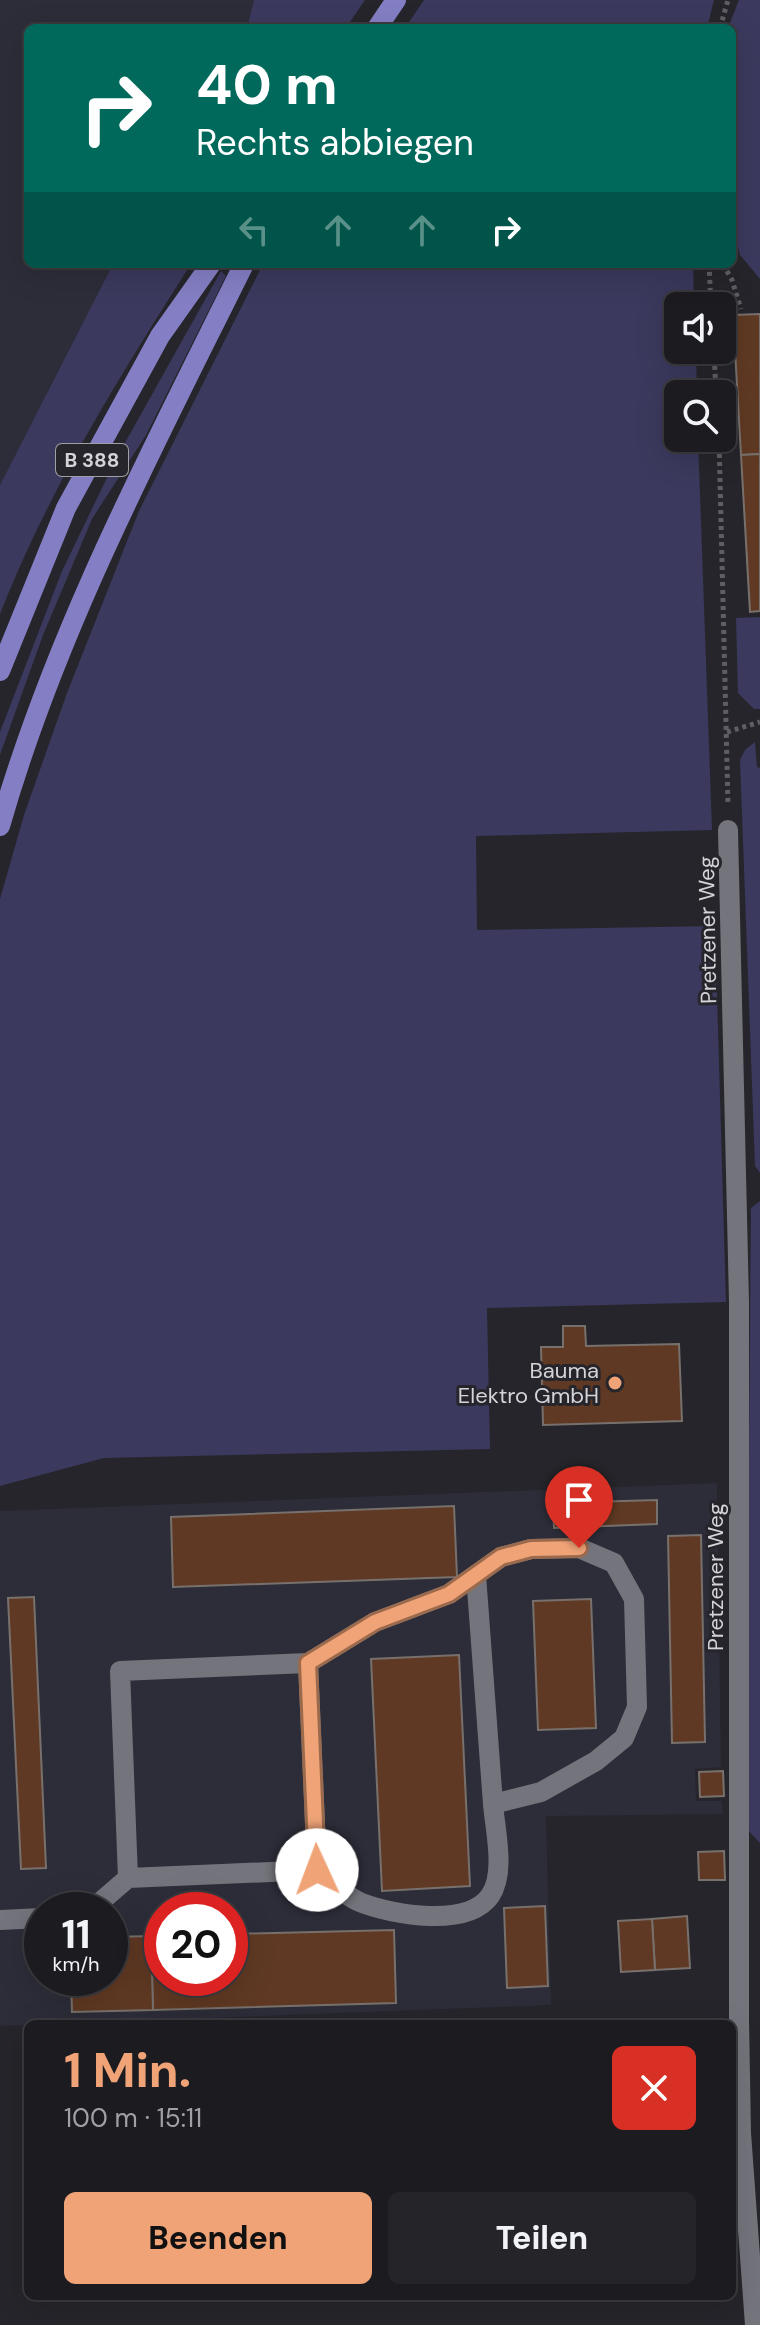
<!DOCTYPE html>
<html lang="de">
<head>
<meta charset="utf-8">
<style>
	body { margin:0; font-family:"DM Sans",sans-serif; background:#252529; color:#f1f3f6; height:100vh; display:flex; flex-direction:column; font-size:30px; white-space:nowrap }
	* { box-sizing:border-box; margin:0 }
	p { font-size:26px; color:#a0a1a5 }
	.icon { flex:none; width:44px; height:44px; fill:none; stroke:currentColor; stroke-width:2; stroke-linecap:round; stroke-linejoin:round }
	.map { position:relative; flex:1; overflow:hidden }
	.drawer { position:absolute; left:24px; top:2020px; width:712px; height:280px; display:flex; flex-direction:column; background:#1c1c20; border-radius:12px; box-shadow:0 8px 32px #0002,0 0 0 2px #3a3a3e }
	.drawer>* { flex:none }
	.guide { position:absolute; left:24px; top:24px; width:712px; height:244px; border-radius:12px; box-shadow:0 8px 32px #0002,0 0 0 2px #3a3a3e; background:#00695c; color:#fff; overflow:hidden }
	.buttons { position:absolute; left:664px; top:292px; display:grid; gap:16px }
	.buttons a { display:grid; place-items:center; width:72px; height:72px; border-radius:12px; background:#1c1c20; box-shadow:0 8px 32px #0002,0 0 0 2px #3a3a3e; font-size:40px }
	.speed { position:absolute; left:24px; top:1892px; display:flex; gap:16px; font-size:40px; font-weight:700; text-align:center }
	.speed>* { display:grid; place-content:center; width:104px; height:104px; border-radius:50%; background:#1c1c20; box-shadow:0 8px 32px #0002,0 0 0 2px #3a3a3e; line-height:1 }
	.speed small { font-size:20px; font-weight:400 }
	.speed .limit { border:12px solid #d22; background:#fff; color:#111 }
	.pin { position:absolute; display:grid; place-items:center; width:68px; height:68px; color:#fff; margin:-82px -34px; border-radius:50% 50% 50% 0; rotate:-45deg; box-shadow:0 0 8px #0007 }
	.pin .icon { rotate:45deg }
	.me { position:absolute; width:88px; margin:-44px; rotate:358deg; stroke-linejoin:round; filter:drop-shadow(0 0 6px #0008) }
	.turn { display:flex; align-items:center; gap:28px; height:168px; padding:0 40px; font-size:36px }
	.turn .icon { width:104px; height:104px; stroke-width:2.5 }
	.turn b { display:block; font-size:56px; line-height:68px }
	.lanes { display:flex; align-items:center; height:76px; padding:0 40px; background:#0003; justify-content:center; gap:40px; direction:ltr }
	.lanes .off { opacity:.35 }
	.round { display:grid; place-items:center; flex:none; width:84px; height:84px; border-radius:12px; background:#252529 }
	.overview { display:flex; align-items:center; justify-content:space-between; height:136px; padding:0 40px }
	h1 { font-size:48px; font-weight:800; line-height:60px; color:#efa377 }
	.button { display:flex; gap:16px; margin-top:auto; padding:16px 40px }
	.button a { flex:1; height:92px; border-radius:12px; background:#efa377; color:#111; font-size:32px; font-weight:800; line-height:92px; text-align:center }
	.button a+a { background:#252529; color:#f1f3f6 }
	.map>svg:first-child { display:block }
	.built { fill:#2c2d38; fill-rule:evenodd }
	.green { fill:#3b395d }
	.building { fill:#5f3923; stroke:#78706c; stroke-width:2 }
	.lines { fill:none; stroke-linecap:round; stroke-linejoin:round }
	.path { stroke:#5e5e64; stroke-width:5; stroke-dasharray:4 4; stroke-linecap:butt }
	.minor { stroke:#74757c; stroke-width:20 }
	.major { stroke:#847fc4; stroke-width:20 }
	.route-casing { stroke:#9b6a4d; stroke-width:20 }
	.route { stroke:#efa377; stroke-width:14 }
	.poi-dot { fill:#efa377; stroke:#25252b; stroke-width:3 }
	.labels { text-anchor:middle; stroke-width:6; stroke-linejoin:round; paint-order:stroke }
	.shield { fill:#25252b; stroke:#a0a0a4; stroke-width:2 }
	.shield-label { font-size:20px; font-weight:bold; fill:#d4d4d8 }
	.street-label { font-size:22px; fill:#d4d4d8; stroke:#25252b }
	.poi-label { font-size:22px; fill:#d4d4d8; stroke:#25252b; text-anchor:end }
</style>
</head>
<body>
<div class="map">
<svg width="760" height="2325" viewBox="0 0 760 2325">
	<rect width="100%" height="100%" fill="#25252b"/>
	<g class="built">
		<path d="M0,0H254L247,28H28V264H113L0,485Z"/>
		<path d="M717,1483L721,1767L695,1769L696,1801H722L723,1814L546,1816L551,2005L0,2026V1511ZM42,1910H110V1978H42ZM162,1910H230V1978H162Z"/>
	</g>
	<g class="green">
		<path d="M254,0H365L346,28H247Z"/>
		<path d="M424,0H714L707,28H405Z"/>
		<path d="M739,0H760V279L740,255L732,224V28H728Z"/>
		<path d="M113,264H191C119,377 49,489 0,614V485Z"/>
		<path d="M263,264H693L694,306H678V350H696L697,394H678V438H698L712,830L476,836L477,930L715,926L726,1302L487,1308L490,1449L104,1458L0,1486V899L24,815L67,693L139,511Z"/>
		<path d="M221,271L226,276L146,435L92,519L43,635L0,755V732L62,571L117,457Z"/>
		<path d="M760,617V709H754L738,693L736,618Z"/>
		<path d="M755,742L757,767L760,768V1173L755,1166L740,760L745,750Z"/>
		<path d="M760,1201V1843L746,1828L751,1208Z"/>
	</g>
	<g class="building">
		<path d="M760,314V454L741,455L733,315Z"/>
		<path d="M760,454V611L750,612L741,455Z"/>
		<path d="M563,1326H585L586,1346L679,1344L682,1421L543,1425L541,1347H563Z"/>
		<path d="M657,1500V1524L554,1528L553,1503Z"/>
		<path d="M454,1506L457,1577L173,1587L171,1517Z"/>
		<path d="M701,1535L705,1742L672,1743L668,1536Z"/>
		<path d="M34,1597L46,1868L21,1869L8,1598Z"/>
		<path d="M591,1599L596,1728L538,1730L533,1601Z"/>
		<path d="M459,1655L470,1886L382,1891L371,1659Z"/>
		<path d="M723,1771L724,1796L700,1797L699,1772Z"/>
		<path d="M724,1851L725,1880H699L698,1852Z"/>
		<path d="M545,1906L548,1986L507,1988L504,1908Z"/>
		<path d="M687,1916L690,1968L655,1970L652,1919Z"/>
		<path d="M652,1919L655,1970L621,1972L618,1921Z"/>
		<path d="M394,1930L396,2003L153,2010L151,1936H162V1978H230V1934Z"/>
		<path d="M151,1936L153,2010L72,2012L71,1978H110V1937Z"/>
	</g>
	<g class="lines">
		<g class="path">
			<path d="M720,28L728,0"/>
			<path d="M709,264L711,306"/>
			<path d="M723,264L732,280L741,309"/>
			<path d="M714,350L716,394"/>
			<path d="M719,438L728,805"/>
			<path d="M727,732L760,722"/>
		</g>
		<g class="minor">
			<path d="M728,830L739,1302V2020L741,2133L755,2325"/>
			<path d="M476,1575L493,1804"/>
			<path d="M308,1663L375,1622L449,1594L501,1557L531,1549L579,1548L614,1563L634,1599L637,1707L624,1738L596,1761L541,1792L493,1804C495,1830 506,1873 490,1896C467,1928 394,1915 362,1903C346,1897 330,1880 317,1870"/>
			<path d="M91,1910L128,1878L317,1870L308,1663L120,1671L128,1878"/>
			<path d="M0,1920L42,1918"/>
		</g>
		<g class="major">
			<path d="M377,28L396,0"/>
			<path d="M0,671L66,508L160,336L211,264"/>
			<path d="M0,826C56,630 154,446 244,264"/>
		</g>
	</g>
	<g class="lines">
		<defs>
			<path id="route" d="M317,1870L308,1663L375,1622L449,1594L501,1557L531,1549L579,1548"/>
		</defs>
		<use href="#route" class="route-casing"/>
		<use href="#route" class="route"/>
	</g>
	<circle class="poi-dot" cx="615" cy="1383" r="8"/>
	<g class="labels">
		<rect class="shield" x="56" y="444" width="72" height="32" rx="6"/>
		<g class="shield-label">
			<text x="92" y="467">B 388</text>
		</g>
		<g class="street-label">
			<text transform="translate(707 930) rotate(-91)" y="8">Pretzener Weg</text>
			<text transform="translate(715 1577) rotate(-90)" y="8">Pretzener Weg</text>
		</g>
		<g class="poi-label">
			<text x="599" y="1378">Bauma<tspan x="599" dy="25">Elektro GmbH</tspan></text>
		</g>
	</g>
</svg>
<div class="buttons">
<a><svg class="icon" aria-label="sound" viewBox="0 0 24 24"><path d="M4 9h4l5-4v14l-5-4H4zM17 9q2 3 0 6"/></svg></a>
<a><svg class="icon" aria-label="search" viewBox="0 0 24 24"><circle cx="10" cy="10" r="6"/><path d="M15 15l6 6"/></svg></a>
</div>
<div class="speed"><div>11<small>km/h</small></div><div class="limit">20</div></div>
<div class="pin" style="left:579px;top:1548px;background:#d93025"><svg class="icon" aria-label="arrive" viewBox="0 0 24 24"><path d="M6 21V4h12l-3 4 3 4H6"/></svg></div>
<svg class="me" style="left:317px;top:1870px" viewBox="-20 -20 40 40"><circle r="19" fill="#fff"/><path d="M0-13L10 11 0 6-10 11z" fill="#efa377"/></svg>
<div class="guide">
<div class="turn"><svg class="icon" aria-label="right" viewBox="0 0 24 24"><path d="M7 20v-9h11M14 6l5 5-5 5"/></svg><div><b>40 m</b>Rechts abbiegen</div></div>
<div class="lanes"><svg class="icon off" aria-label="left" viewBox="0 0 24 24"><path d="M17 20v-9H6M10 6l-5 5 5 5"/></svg><svg class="icon off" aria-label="ahead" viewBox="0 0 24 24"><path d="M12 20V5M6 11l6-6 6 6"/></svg><svg class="icon off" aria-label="ahead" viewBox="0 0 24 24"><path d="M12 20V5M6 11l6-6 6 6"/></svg><svg class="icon" aria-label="right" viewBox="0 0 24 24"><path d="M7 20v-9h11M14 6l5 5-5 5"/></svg></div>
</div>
<section class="drawer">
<div class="overview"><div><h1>1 Min.</h1><p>100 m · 15:11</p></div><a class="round" style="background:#d93025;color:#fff"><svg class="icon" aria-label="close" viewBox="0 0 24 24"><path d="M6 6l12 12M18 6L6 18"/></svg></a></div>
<div class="button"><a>Beenden</a><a>Teilen</a></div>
</section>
</div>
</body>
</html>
